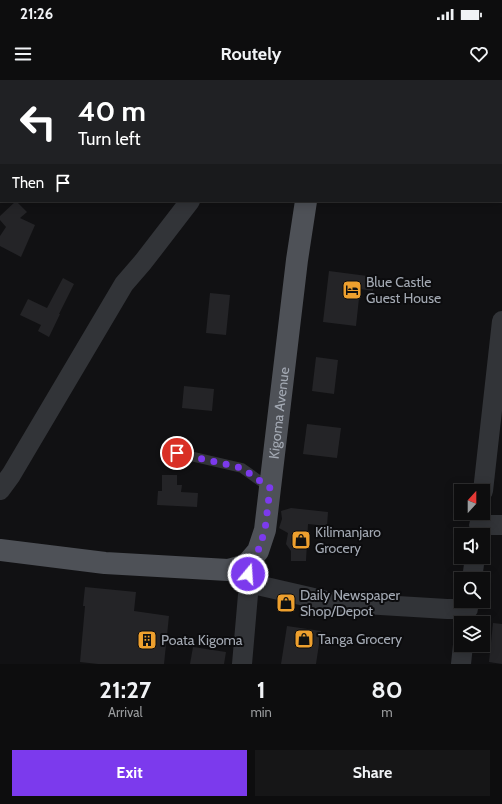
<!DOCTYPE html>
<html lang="en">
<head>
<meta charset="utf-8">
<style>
	body { margin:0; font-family:Cabin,sans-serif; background:#161617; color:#f1f3f6; height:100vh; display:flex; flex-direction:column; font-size:15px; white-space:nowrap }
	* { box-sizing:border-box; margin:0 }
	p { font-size:13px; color:#9a9c9e }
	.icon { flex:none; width:22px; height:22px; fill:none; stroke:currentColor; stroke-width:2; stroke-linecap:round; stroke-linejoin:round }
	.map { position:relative; height:584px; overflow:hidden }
	.sheet { display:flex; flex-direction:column; background:#0d0d0e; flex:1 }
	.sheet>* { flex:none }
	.guide { position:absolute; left:0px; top:0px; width:502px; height:122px; box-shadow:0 2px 10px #0003,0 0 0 1px #2d2d2e; background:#202124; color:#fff; overflow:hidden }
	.needle { width:26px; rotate:21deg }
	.buttons { position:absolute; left:454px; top:404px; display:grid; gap:8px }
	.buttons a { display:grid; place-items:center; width:36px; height:36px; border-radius:0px; background:#0d0d0e; box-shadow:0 2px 10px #0003,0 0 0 1px #2d2d2e; font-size:20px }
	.pin { position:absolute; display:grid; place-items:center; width:34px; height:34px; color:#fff; margin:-17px; border:2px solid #fff; border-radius:50%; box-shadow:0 1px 4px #0007 }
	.me { position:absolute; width:44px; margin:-22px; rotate:18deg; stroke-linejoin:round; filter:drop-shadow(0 0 3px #0008) }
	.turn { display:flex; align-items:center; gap:14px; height:84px; padding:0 12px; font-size:18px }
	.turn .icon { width:52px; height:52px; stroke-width:2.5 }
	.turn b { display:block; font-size:28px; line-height:34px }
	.then { display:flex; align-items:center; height:38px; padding:0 12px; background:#0003; gap:8px; font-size:15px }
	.eta { display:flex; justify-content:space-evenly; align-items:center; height:68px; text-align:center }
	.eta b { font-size:24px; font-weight:700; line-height:28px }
	.cta { display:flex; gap:8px; margin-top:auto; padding:8px 12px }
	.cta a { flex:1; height:46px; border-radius:0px; background:#7c3aed; color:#fff; font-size:16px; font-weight:700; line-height:46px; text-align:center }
	.cta a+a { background:#161617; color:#f1f3f6 }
	.status { display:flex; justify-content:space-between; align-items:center; height:28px; padding:0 20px; background:#0d0d0e; direction:ltr }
	.status svg { height:11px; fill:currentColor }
	header { display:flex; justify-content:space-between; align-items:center; height:52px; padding:0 12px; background:#0d0d0e; font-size:18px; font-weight:700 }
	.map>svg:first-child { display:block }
	.building { fill:#242427 }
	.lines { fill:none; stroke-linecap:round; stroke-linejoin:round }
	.path { stroke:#383b3f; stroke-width:2.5; stroke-dasharray:2 3; stroke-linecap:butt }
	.lane { stroke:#323438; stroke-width:10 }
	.street { stroke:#323438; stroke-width:20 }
	.primary { stroke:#4e5157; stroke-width:22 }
	.route { stroke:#7c3aed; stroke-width:7; stroke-dasharray:0 12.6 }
	.labels { text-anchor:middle; stroke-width:4; stroke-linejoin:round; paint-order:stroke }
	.poi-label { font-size:14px; fill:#a3a9b3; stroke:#0c0c0e; text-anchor:start }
	.street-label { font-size:14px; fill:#a3a9b3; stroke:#0c0c0e }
</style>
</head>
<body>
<div class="status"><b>21:26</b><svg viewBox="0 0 49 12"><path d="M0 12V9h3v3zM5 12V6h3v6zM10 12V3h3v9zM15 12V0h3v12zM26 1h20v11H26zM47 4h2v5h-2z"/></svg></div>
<header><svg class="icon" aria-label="menu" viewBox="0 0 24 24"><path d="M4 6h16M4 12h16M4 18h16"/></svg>Routely<svg class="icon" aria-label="heart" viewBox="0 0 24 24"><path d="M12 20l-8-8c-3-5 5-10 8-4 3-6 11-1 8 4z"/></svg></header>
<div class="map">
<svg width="502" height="584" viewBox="0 0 502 584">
	<rect width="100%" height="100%" fill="#111113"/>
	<g class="building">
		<path d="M16,121L27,132L20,138L35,145L21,177L0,166V156L6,147L0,140V136Z"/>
		<path d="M329,191L375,197L373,211L360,209L356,246L323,242Z"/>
		<path d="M63,198L74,204L59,234H60L49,257L38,251L41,245L20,235L28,219L47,228Z"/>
		<path d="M210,213L230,215L226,255L206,253Z"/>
		<path d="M316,277L338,280L334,314L312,311Z"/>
		<path d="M184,306L214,309L212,331L182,328Z"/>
		<path d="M307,344L341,348L337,378L303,374Z"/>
		<path d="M162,395H177V405H182L181,412L198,413L197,427L157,425L158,411H162Z"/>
		<path d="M291,428L328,432L327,446L308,444L306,481H291V471L286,464L288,453L279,448L282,439L281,431Z"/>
		<path d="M85,507L136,512L134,531L169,536L164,584H98L80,582L85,526H83Z"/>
		<path d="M493,543L502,544V584L489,582Z"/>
		<path d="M287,546L321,551L316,584H281Z"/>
		<path d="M193,567L226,572L224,584H190Z"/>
	</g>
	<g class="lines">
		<path class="path" d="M55,0L57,1"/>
		<path class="lane" d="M177,373L242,388L270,408"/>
		<g class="street">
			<path d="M265,1V0"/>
			<path d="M0,410L11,395L124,204L143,182L190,121"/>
			<path d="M483,411L502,241"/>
			<path d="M479,445H502"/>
			<path d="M472,499L475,477"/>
			<path d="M249,503L331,522L447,529H468"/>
			<path d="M242,584L249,503L247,490"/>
			<path d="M461,584L463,565"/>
		</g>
		<g class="primary">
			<path d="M324,1V0"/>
			<path id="s1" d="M0,470L105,483L228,490L246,485L258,471L265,450L297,180L306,121"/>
		</g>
	</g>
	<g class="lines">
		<path class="route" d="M177,373L242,388L270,408L265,450L258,471L246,485L248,494"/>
	</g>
	<defs>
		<symbol id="hotel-square" viewBox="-11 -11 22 22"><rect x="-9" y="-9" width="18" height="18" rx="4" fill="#eea02e" stroke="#0c0c0e"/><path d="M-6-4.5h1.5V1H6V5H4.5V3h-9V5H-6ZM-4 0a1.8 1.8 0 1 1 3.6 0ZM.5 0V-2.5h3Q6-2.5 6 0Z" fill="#111"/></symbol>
		<symbol id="shop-square" viewBox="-11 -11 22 22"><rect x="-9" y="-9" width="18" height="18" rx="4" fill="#eea02e" stroke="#0c0c0e"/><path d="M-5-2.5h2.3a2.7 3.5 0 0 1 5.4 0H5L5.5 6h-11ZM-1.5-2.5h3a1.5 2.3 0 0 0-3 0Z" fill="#111"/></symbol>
		<symbol id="building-square" viewBox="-11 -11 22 22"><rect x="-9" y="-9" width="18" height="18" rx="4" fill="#eea02e" stroke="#0c0c0e"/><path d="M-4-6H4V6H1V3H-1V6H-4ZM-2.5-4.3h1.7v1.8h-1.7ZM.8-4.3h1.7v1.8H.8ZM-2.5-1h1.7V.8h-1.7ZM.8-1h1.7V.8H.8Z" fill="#111"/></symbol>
	</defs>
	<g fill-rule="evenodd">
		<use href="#hotel-square" x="341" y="199" width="22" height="22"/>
		<use href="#shop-square" x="290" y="449" width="22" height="22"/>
		<use href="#shop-square" x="275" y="512" width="22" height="22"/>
		<use href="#shop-square" x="293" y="548" width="22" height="22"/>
		<use href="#building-square" x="136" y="549" width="22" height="22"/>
	</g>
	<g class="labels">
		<g class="poi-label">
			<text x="366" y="207">Blue Castle<tspan x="366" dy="16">Guest House</tspan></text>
			<text x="315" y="457">Kilimanjaro<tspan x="315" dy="16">Grocery</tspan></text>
			<text x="300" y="520">Daily Newspaper<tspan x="300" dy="16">Shop/Depot</tspan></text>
			<text x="318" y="564">Tanga Grocery</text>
			<text x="161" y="565">Poata Kigoma</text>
		</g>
		<g class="street-label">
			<text dy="5" stroke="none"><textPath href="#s1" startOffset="406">Kigoma Avenue</textPath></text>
		</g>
	</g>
</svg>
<div class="buttons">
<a><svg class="needle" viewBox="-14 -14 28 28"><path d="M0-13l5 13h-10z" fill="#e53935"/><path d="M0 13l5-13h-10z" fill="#9a9c9e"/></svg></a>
<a><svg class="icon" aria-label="sound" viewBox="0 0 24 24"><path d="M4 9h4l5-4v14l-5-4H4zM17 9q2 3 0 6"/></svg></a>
<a><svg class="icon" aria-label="search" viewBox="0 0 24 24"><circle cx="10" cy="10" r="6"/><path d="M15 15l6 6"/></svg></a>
<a><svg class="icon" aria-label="layers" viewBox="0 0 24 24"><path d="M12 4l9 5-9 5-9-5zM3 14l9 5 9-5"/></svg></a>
</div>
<div class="pin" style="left:177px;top:373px;background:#d93025"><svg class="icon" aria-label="arrive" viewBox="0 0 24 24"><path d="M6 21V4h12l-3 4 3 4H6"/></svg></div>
<svg class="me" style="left:248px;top:494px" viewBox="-20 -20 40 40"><circle r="17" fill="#7c3aed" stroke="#fff" stroke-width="3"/><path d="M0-11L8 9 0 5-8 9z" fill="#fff"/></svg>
<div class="guide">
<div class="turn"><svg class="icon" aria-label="left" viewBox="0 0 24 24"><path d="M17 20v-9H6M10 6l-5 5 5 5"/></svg><div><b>40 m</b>Turn left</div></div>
<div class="then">Then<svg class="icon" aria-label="arrive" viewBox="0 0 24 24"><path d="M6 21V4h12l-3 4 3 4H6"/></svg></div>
</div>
</div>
<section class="sheet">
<div class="eta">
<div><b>21:27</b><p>Arrival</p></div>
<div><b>1</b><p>min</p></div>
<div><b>80</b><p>m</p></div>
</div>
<div class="cta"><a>Exit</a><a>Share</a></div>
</section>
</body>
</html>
